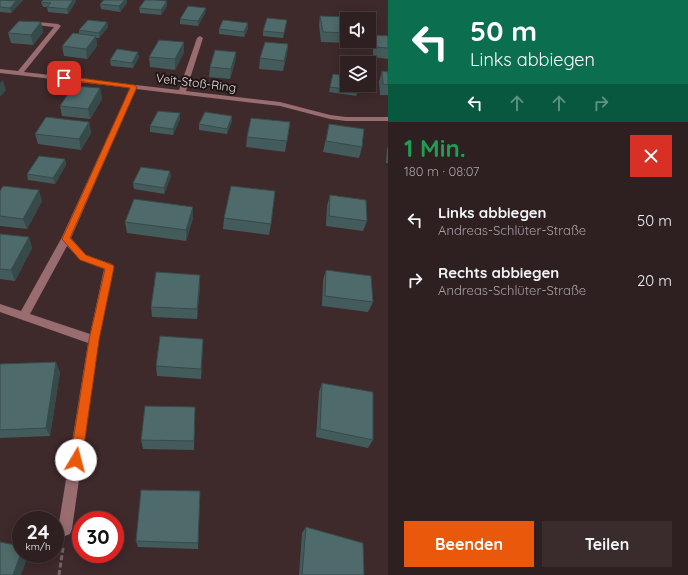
<!DOCTYPE html>
<html lang="de">
<head>
<meta charset="utf-8">
<style>
	body { margin:0; font-family:Quicksand,sans-serif; background:#3a2c2d; color:#f1f3f6; height:100vh; display:flex; flex-direction:column; font-size:15px; white-space:nowrap }
	* { box-sizing:border-box; margin:0 }
	p { font-size:13px; color:#a7a2a5 }
	.icon { flex:none; width:22px; height:22px; fill:none; stroke:currentColor; stroke-width:2; stroke-linecap:round; stroke-linejoin:round }
	.map { position:relative; flex:1; overflow:hidden }
	.drawer { display:flex; flex-direction:column; background:#2e1f20; width:300px }
	.drawer>* { flex:none }
	.top-card { background:#0b6e4f; color:#fff; overflow:hidden }
	.controls { position:absolute; left:340px; top:12px; display:grid; gap:8px }
	.controls a { display:grid; place-items:center; width:36px; height:36px; border-radius:0px; background:#2e1f20; box-shadow:0 2px 10px #0003,0 0 0 1px #493d3e; font-size:20px }
	.speed { position:absolute; left:12px; top:511px; display:flex; gap:8px; font-size:20px; font-weight:700; text-align:center }
	.speed>* { display:grid; place-content:center; width:52px; height:52px; border-radius:50%; background:#2e1f20; box-shadow:0 2px 10px #0003,0 0 0 1px #493d3e; line-height:1 }
	.speed small { font-size:10px; font-weight:400 }
	.speed .limit { border:6px solid #d22; background:#fff; color:#111 }
	.pin { position:absolute; display:grid; place-items:center; width:34px; height:34px; color:#fff; margin:-17px; border-radius:8px; box-shadow:0 2px 6px #0006 }
	.me { position:absolute; width:44px; margin:-22px; rotate:8deg; stroke-linejoin:round; filter:drop-shadow(0 0 3px #0008) }
	.turn { display:flex; align-items:center; gap:14px; height:84px; padding:0 16px; font-size:18px }
	.turn .icon { width:52px; height:52px; stroke-width:2.5 }
	.turn b { display:block; font-size:28px; line-height:34px }
	.lanes { display:flex; align-items:center; height:38px; padding:0 16px; background:#0003; justify-content:center; gap:20px; direction:ltr }
	.lanes .off { opacity:.35 }
	.round { display:grid; place-items:center; flex:none; width:42px; height:42px; border-radius:0px; background:#3a2c2d }
	.headline { display:flex; align-items:center; justify-content:space-between; height:68px; padding:0 16px }
	h1 { font-size:24px; font-weight:700; line-height:30px; color:#1e9e55 }
	.primary-button { display:flex; gap:8px; margin-top:auto; padding:8px 16px }
	.primary-button a { flex:1; height:46px; border-radius:0px; background:#ea580c; color:#fff; font-size:16px; font-weight:700; line-height:46px; text-align:center }
	.primary-button a+a { background:#3a2c2d; color:#f1f3f6 }
	ul { padding:0; list-style:none }
	li { display:flex; align-items:center; gap:12px; height:60px; padding:0 16px }
	li div { flex:1 }
	li b { display:block; font-size:15px }
	li em { font-style:normal }
	main { display:flex; flex:1; min-height:0 }
	.map>svg:first-child { display:block }
	.lines { fill:none; stroke-linecap:round; stroke-linejoin:round }
	.path { stroke:#756264; stroke-width:3; stroke-dasharray:5 2.5; stroke-linecap:butt }
	.minor { fill:#996c70; fill-rule:evenodd }
	.wall { fill:#445b5b }
	.shaded-wall { fill:#374a4a }
	.building { fill:#4f6a6a; stroke:#374a4a }
	.route { fill:#ea580c; stroke:#983908 }
	.labels { text-anchor:middle; stroke-width:4; stroke-linejoin:round; paint-order:stroke }
	.far-street-label { font-size:12px; fill:#eddfdf; stroke:#1e1516 }
</style>
</head>
<body>
<main>
<div class="map">
<svg width="388" height="575" viewBox="0 0 388 575">
	<rect width="100%" height="100%" fill="#3e292b"/>
	<g class="lines">
		<path class="path" d="M59,575L63,548"/>
		<path class="minor" d="M29,21L58,24L61,26L24,72L179,90L197,38L200,36L203,38L186,91L280,102L330,115L346,117H388V121H346L330,119L280,106L136,89L71,238L86,255L112,264L114,267L99,340L72,529L70,534L65,536L60,534L58,529L88,343L0,312V304L21,311L61,239L130,88L0,73V69L18,71L54,27L27,24V22ZM67,246L80,259L104,269L90,334L30,314Z"/>
	</g>
	<g class="wall">
		<path d="M0,0H23L11,13L0,12Z"/>
		<path d="M104,0H127V3L120,12L101,9L100,4Z"/>
		<path d="M76,1L68,14L48,12L47,7H43L41,2Z"/>
		<path d="M167,1V6L161,15L140,13L139,8Z"/>
		<path d="M206,8L205,13L198,26L180,24V19Z"/>
		<path d="M320,16L347,19V41H350V43L321,42L319,25Z"/>
		<path d="M41,22L43,32L33,45L11,43L8,33Z"/>
		<path d="M107,22L108,27L99,38H96L97,46L87,59L64,56L62,46L79,34V30Z"/>
		<path d="M286,25L283,38L263,36V31Z"/>
		<path d="M248,28L244,37L219,34V29Z"/>
		<path d="M376,35L388,36V59L373,57V45Z"/>
		<path d="M184,42V52L175,70L150,67L149,57Z"/>
		<path d="M288,44L287,54L283,71L259,69L260,58Z"/>
		<path d="M236,52L235,62L230,79L209,77L210,67Z"/>
		<path d="M139,57L133,68L111,66L110,60Z"/>
		<path d="M382,71L388,72V95H380L379,82Z"/>
		<path d="M333,74L358,91L356,96L329,92Z"/>
		<path d="M100,88L102,99L90,119L62,116L60,106Z"/>
		<path d="M232,116V121L227,134L199,130V124Z"/>
		<path d="M180,119L173,135L150,132V126Z"/>
		<path d="M89,122L91,133L81,150L38,144L35,134Z"/>
		<path d="M290,122L285,152L246,147L247,137Z"/>
		<path d="M329,124L362,147L359,158L323,152Z"/>
		<path d="M388,146V163H386L387,149Z"/>
		<path d="M65,159L66,165L55,184L28,180L27,174Z"/>
		<path d="M171,176L164,194L134,189L133,183Z"/>
		<path d="M0,191L42,201L27,229L0,226Z"/>
		<path d="M330,195L367,221L363,231L326,226L327,206Z"/>
		<path d="M193,207V218L186,241L127,233L125,222Z"/>
		<path d="M224,218L271,224L269,235L223,229Z"/>
		<path d="M0,234L29,237L32,248L15,281L0,279Z"/>
		<path d="M326,270L373,302L368,312L322,306L323,280Z"/>
		<path d="M200,285L197,319L152,317L151,307Z"/>
		<path d="M203,339L201,379L157,376L156,366Z"/>
		<path d="M0,364L60,372L50,436L0,438Z"/>
		<path d="M322,383L373,440L368,448L316,437L319,392Z"/>
		<path d="M195,407L194,450L143,449L141,440Z"/>
		<path d="M200,491L198,549L138,547L136,541Z"/>
		<path d="M306,527L364,575H299L302,533Z"/>
	</g>
	<g class="shaded-wall">
		<path d="M15,0H23L11,13L10,8L16,1Z"/>
		<path d="M73,0H76V1L68,14L67,9Z"/>
		<path d="M125,0H127V3L120,12L119,6Z"/>
		<path d="M167,1V6L161,15V10Z"/>
		<path d="M206,8L205,13L198,26V21Z"/>
		<path d="M41,22L43,32L33,45L31,35Z"/>
		<path d="M107,22L108,27L99,38V33Z"/>
		<path d="M248,23V28L244,37V32Z"/>
		<path d="M96,36L97,46L87,59L86,49Z"/>
		<path d="M184,42V52L175,70V59Z"/>
		<path d="M288,44L287,54L283,71L284,61Z"/>
		<path d="M138,52L139,57L133,68L132,63Z"/>
		<path d="M236,52L235,62L230,79L231,69Z"/>
		<path d="M3,80L6,90L0,97V83Z"/>
		<path d="M100,88L102,99L90,119L88,109Z"/>
		<path d="M180,113V119L173,135V129Z"/>
		<path d="M232,116V121L227,134V129Z"/>
		<path d="M89,122L91,133L81,150L79,139Z"/>
		<path d="M65,159L66,165L55,184L53,178Z"/>
		<path d="M170,171L171,176L164,194V188Z"/>
		<path d="M39,190L42,201L27,229L23,219Z"/>
		<path d="M193,207V218L186,241V230Z"/>
		<path d="M29,237L32,248L15,281L11,270Z"/>
		<path d="M200,275V285L197,319V309Z"/>
		<path d="M203,339V349L201,379V369Z"/>
		<path d="M56,362L60,372L50,436L46,428Z"/>
		<path d="M21,554H29L21,575H13Z"/>
	</g>
	<g class="building">
		<path d="M0,0L16,1L10,8L0,7Z"/>
		<path d="M43,0H73L67,9L47,7L51,3L41,2Z"/>
		<path d="M104,0H125L119,6L100,4Z"/>
		<path d="M145,0H155L167,1L161,10L139,8Z"/>
		<path d="M188,6L206,8L198,21L180,19Z"/>
		<path d="M320,16L348,17L349,19H347V33L323,32Z"/>
		<path d="M267,18L287,20L284,33L263,31Z"/>
		<path d="M88,20L107,22L99,33L79,30Z"/>
		<path d="M223,20L248,23L244,32L219,29Z"/>
		<path d="M19,21L41,22L31,35L8,33Z"/>
		<path d="M73,33L96,36L86,49L62,46Z"/>
		<path d="M376,35L388,36V48L375,47Z"/>
		<path d="M159,40L184,42L175,59L149,57Z"/>
		<path d="M265,42L288,44L284,61L260,58Z"/>
		<path d="M117,49L138,52L132,63L110,60Z"/>
		<path d="M215,50L236,52L231,69L210,67Z"/>
		<path d="M382,71L388,72V85L383,84Z"/>
		<path d="M333,74L347,76V85H359L358,91L330,87Z"/>
		<path d="M73,86L100,88L88,109L60,106Z"/>
		<path d="M158,111L180,113L173,129L150,126Z"/>
		<path d="M205,112L232,116L227,129L199,124Z"/>
		<path d="M46,117L89,122L79,139L35,134Z"/>
		<path d="M251,118L290,122L287,141L247,137Z"/>
		<path d="M329,124L364,129L362,147L326,141Z"/>
		<path d="M39,156L65,159L53,178L27,174Z"/>
		<path d="M141,167L170,171L164,188L133,183Z"/>
		<path d="M3,186L39,190L23,219L0,216V191Z"/>
		<path d="M231,186L275,191L271,224L224,218Z"/>
		<path d="M330,195L366,200L367,221L329,216Z"/>
		<path d="M134,199L193,207L186,230L125,222Z"/>
		<path d="M0,234L29,237L11,270L0,269Z"/>
		<path d="M326,270L371,276L373,302L325,296Z"/>
		<path d="M156,272L200,275L197,309L151,307Z"/>
		<path d="M160,336L203,339L201,369L156,366Z"/>
		<path d="M56,362L46,428L0,430V364Z"/>
		<path d="M322,383L373,392V440L320,429Z"/>
		<path d="M145,406L195,407L194,441L141,440Z"/>
		<path d="M141,490L200,491L198,543L136,541Z"/>
		<path d="M306,527L363,543L364,575H302Z"/>
		<path d="M0,542L21,546V553L13,575H0Z"/>
	</g>
	<path class="route" d="M64,76L134,85L137,87L70,238L86,255L113,265L114,267L99,340L82,460L80,464L76,465L72,464L70,460L89,340L105,269L80,260L62,239L130,88L62,79L61,78Z"/>
	<g class="labels">
		<g class="far-street-label">
			<text transform="translate(196 83) rotate(7)" y="4">Veit-Stoß-Ring</text>
		</g>
	</g>
</svg>
<div class="controls">
<a><svg class="icon" aria-label="sound" viewBox="0 0 24 24"><path d="M4 9h4l5-4v14l-5-4H4zM17 9q2 3 0 6"/></svg></a>
<a><svg class="icon" aria-label="layers" viewBox="0 0 24 24"><path d="M12 4l9 5-9 5-9-5zM3 14l9 5 9-5"/></svg></a>
</div>
<div class="speed"><div>24<small>km/h</small></div><div class="limit">30</div></div>
<div class="pin" style="left:64px;top:78px;background:#d93025"><svg class="icon" aria-label="arrive" viewBox="0 0 24 24"><path d="M6 21V4h12l-3 4 3 4H6"/></svg></div>
<svg class="me" style="left:76px;top:460px" viewBox="-20 -20 40 40"><circle r="19" fill="#fff"/><path d="M0-13L10 11 0 6-10 11z" fill="#ea580c"/></svg>
</div>
<section class="drawer">
<div class="top-card">
<div class="turn"><svg class="icon" aria-label="left" viewBox="0 0 24 24"><path d="M17 20v-9H6M10 6l-5 5 5 5"/></svg><div><b>50 m</b>Links abbiegen</div></div>
<div class="lanes"><svg class="icon" aria-label="left" viewBox="0 0 24 24"><path d="M17 20v-9H6M10 6l-5 5 5 5"/></svg><svg class="icon off" aria-label="ahead" viewBox="0 0 24 24"><path d="M12 20V5M6 11l6-6 6 6"/></svg><svg class="icon off" aria-label="ahead" viewBox="0 0 24 24"><path d="M12 20V5M6 11l6-6 6 6"/></svg><svg class="icon off" aria-label="right" viewBox="0 0 24 24"><path d="M7 20v-9h11M14 6l5 5-5 5"/></svg></div>
</div>
<div class="headline"><div><h1>1 Min.</h1><p>180 m · 08:07</p></div><a class="round" style="background:#d93025;color:#fff"><svg class="icon" aria-label="close" viewBox="0 0 24 24"><path d="M6 6l12 12M18 6L6 18"/></svg></a></div>
<ul>
<li><svg class="icon" aria-label="left" viewBox="0 0 24 24"><path d="M17 20v-9H6M10 6l-5 5 5 5"/></svg><div><b>Links abbiegen</b><p>Andreas-Schlüter-Straße</p></div><em>50 m</em></li>
<li><svg class="icon" aria-label="right" viewBox="0 0 24 24"><path d="M7 20v-9h11M14 6l5 5-5 5"/></svg><div><b>Rechts abbiegen</b><p>Andreas-Schlüter-Straße</p></div><em>20 m</em></li>
</ul>
<div class="primary-button"><a>Beenden</a><a>Teilen</a></div>
</section>
</main>
</body>
</html>
